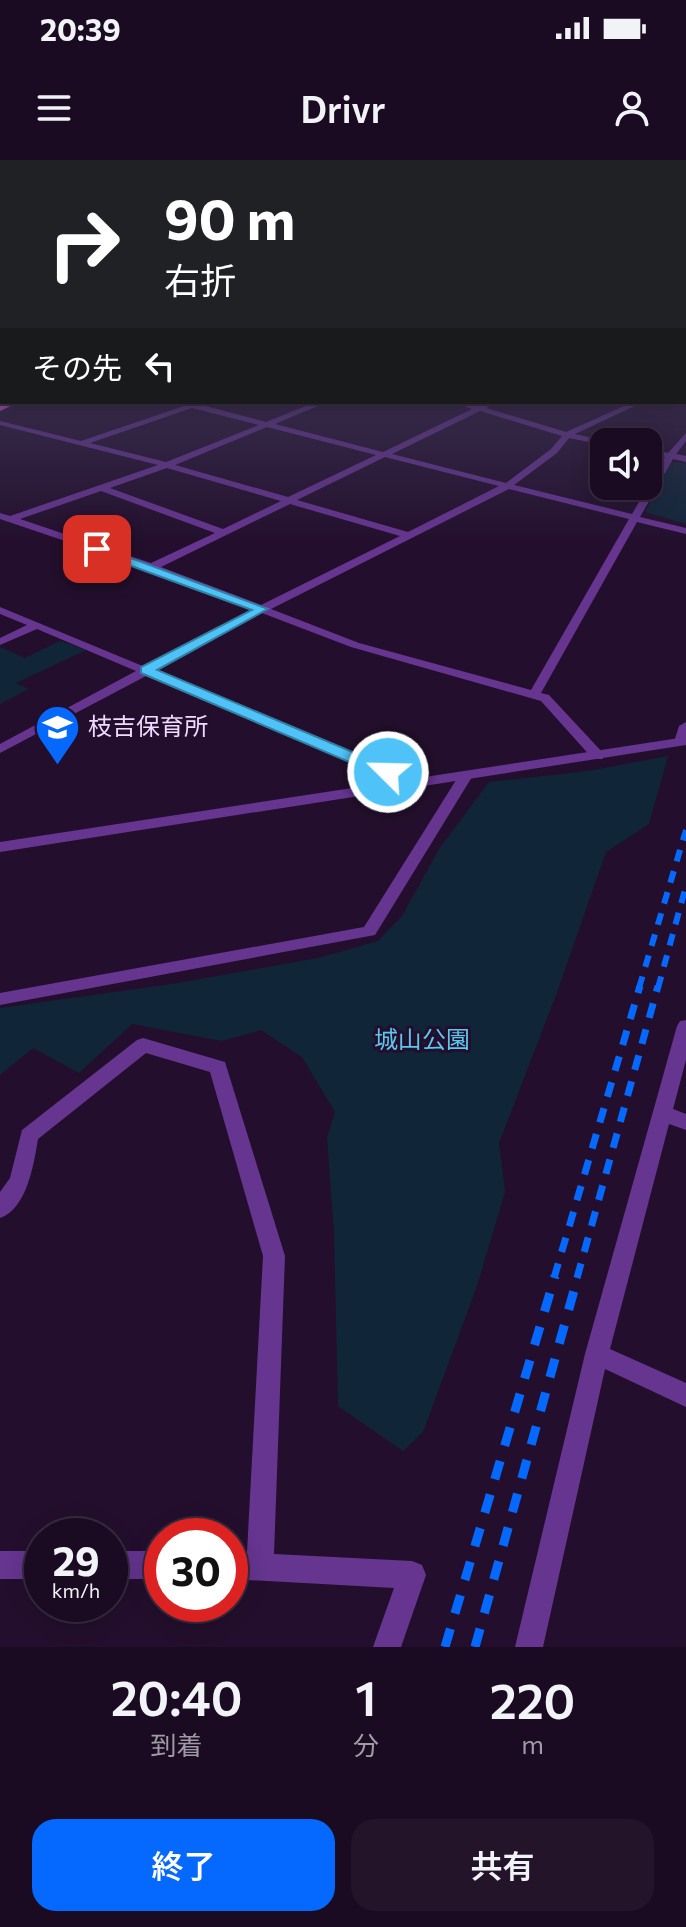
<!DOCTYPE html>
<html lang="ja">
<head>
<meta charset="utf-8">
<style>
	body { margin:0; font-family:Commissioner,"Noto Sans JP",sans-serif; background:#23142a; color:#f1f3f6; height:100vh; display:flex; flex-direction:column; font-size:30px; white-space:nowrap }
	* { box-sizing:border-box; margin:0 }
	p { font-size:26px; color:#9f9ba5 }
	.icon { flex:none; width:44px; height:44px; fill:none; stroke:currentColor; stroke-width:2; stroke-linecap:round; stroke-linejoin:round }
	.map { position:relative; height:1487px; overflow:hidden }
	.drawer { display:flex; flex-direction:column; background:#1a0b22; flex:1 }
	.drawer>* { flex:none }
	.guide { position:absolute; left:0px; top:0px; width:686px; height:244px; box-shadow:0 4px 20px #0003,0 0 0 2px #382b40; background:#202124; color:#fff; overflow:hidden }
	.fabs { position:absolute; left:590px; top:268px; display:grid; gap:16px }
	.fabs a { display:grid; place-items:center; width:72px; height:72px; border-radius:16px; background:#1a0b22; box-shadow:0 4px 20px #0003,0 0 0 2px #382b40; font-size:40px }
	.speed { position:absolute; left:24px; top:1358px; display:flex; gap:16px; font-size:40px; font-weight:700; text-align:center }
	.speed>* { display:grid; place-content:center; width:104px; height:104px; border-radius:50%; background:#1a0b22; box-shadow:0 4px 20px #0003,0 0 0 2px #382b40; line-height:1 }
	.speed small { font-size:20px; font-weight:400 }
	.speed .limit { border:12px solid #d22; background:#fff; color:#111 }
	.pin { position:absolute; display:grid; place-items:center; width:68px; height:68px; color:#fff; margin:-34px; border-radius:16px; box-shadow:0 4px 12px #0006 }
	.me { position:absolute; width:88px; margin:-44px; rotate:293deg; stroke-linejoin:round; filter:drop-shadow(0 0 6px #0008) }
	.turn { display:flex; align-items:center; gap:28px; height:168px; padding:0 32px; font-size:36px }
	.turn .icon { width:104px; height:104px; stroke-width:2.5 }
	.turn b { display:block; font-size:56px; line-height:68px }
	.then { display:flex; align-items:center; height:76px; padding:0 32px; background:#0003; gap:16px; font-size:30px }
	.eta { display:flex; justify-content:space-evenly; align-items:center; height:136px; text-align:center }
	.eta b { font-size:48px; font-weight:600; line-height:56px }
	.primary-button { display:flex; gap:16px; margin-top:auto; padding:16px 32px }
	.primary-button a { flex:1; height:92px; border-radius:24px; background:#0669ff; color:#fff; font-size:32px; font-weight:600; line-height:92px; text-align:center }
	.primary-button a+a { background:#23142a; color:#f1f3f6 }
	.status { display:flex; justify-content:space-between; align-items:center; height:56px; padding:0 40px; background:#1a0b22; direction:ltr }
	.status svg { height:22px; fill:currentColor }
	header { display:flex; justify-content:space-between; align-items:center; height:104px; padding:0 32px; background:#1a0b22; font-size:36px; font-weight:600 }
	.map>svg:first-child { display:block }
	.green { fill:#112538 }
	.lines { fill:none; stroke-linecap:round; stroke-linejoin:round }
	.minor { fill:#663590; fill-rule:evenodd }
	.tertiary { fill:#663590; fill-rule:evenodd }
	.primary { fill:#ff61eb; fill-rule:evenodd }
	.rail-far2 { stroke:#0669ff; stroke-width:6; stroke-dasharray:12 10; stroke-linecap:butt }
	.rail-far1 { stroke:#0669ff; stroke-width:7; stroke-dasharray:15 12; stroke-linecap:butt }
	.rail { stroke:#0669ff; stroke-width:9; stroke-dasharray:19 16; stroke-linecap:butt }
	.shaded-wall { fill:#341542 }
	.building { fill:#5e3a6e; stroke:#755384; stroke-width:2 }
	.route { fill:#4fc3f7; stroke:#337fa1; stroke-width:2 }
	.labels { text-anchor:middle; stroke-width:6; stroke-linejoin:round; paint-order:stroke }
	.poi-label { font-size:24px; fill:#f1daff; stroke:#230f2d; text-anchor:start }
	.park-label { font-size:24px; fill:#5ac7ec; stroke:#230f2d }
</style>
</head>
<body>
<div class="status"><b>20:39</b><svg viewBox="0 0 49 12"><path d="M0 12V9h3v3zM5 12V6h3v6zM10 12V3h3v9zM15 12V0h3v12zM26 1h20v11H26zM47 4h2v5h-2z"/></svg></div>
<header><svg class="icon" aria-label="menu" viewBox="0 0 24 24"><path d="M4 6h16M4 12h16M4 18h16"/></svg>Drivr<svg class="icon" aria-label="person" viewBox="0 0 24 24"><circle cx="12" cy="8" r="4"/><path d="M4 21q1-7 8-7t8 7"/></svg></header>
<div class="map">
<svg width="686" height="1487" viewBox="0 0 686 1487">
	<rect width="100%" height="100%" fill="#230f2d"/>
	<g class="green">
		<path d="M671,302L686,303V364L645,352Z"/>
		<path d="M60,481L86,490L16,523L29,529L0,544V487L25,498Z"/>
		<path d="M668,596L649,664L606,692L556,835L499,983L505,1032L477,1126L423,1272L403,1291L338,1246L334,1072L327,977L335,952L302,897L261,870L222,881L132,864L79,913L33,888L0,915V848L172,824L318,798L378,781L402,756L439,689L489,622L588,611Z"/>
	</g>
	<g class="lines">
		<g class="minor">
			<path d="M0,207H2L0,212Z"/>
			<path d="M684,214H686L684,220Z"/>
			<path d="M173,242L194,243L266,262L316,242H327L275,264L383,292L472,249L454,242L478,246L486,242H496L486,248L566,272L633,242H643L575,274L607,281L604,285L569,278L557,293L514,325L632,354L665,297L648,294V288L668,293L686,273V281L676,294L686,296V302L673,299L640,357L686,368V374L637,362L541,533L549,535L603,593V599H593L541,541L351,487L262,453L155,511L419,621L421,624L419,627H409L146,516L0,593V584L136,511L37,469L0,485V478L27,465L0,454V447L145,507L253,450L148,409L0,359V353L10,356L158,305L0,265V261L81,281L184,246ZM192,248L259,265L166,302L90,283ZM480,251L562,276L551,289L506,323L392,294ZM267,267L376,295L288,337L175,305ZM385,297L499,326L408,372L297,340ZM167,308L281,341L223,369L110,328ZM509,329L629,359L531,530L359,483L271,449ZM101,331L215,373L151,403L20,359ZM290,344L400,376L261,445L161,407Z"/>
			<path d="M686,562V584L676,585L674,582L679,566Z"/>
			<path d="M465,613L472,617L375,775L0,845V833L364,767L458,617Z"/>
			<path d="M686,860V900L673,949L686,954V970L669,964L610,1189L686,1223V1247L605,1209L543,1487H515L585,1194L677,866L680,861Z"/>
			<path d="M143,878L225,902L285,1096L274,1394L412,1401L422,1405L426,1415L401,1487H373L394,1428L230,1419V1391L247,1392L263,1096L210,912L146,893L38,979C34,1003 27,1049 0,1058V1032L10,1018L22,970L137,880Z"/>
			<rect x="0" y="1391" width="42" height="28"/>
			<rect x="110" y="1391" width="52" height="28"/>
		</g>
		<path class="tertiary" d="M686,577V585L0,692V682Z"/>
		<path class="primary" d="M6,242H19L0,251V245Z"/>
		<g class="rail-far2">
			<path d="M639,828L686,670"/>
			<path d="M658,828L686,726"/>
		</g>
		<g class="rail-far1">
			<path d="M554,1118L640,826"/>
			<path d="M577,1118L658,826"/>
		</g>
		<g class="rail">
			<path d="M445,1487L555,1116"/>
			<path d="M475,1487L578,1116"/>
		</g>
	</g>
	<path class="shaded-wall" d="M686,198V210L684,211V199Z"/>
	<path class="building" d="M684,181H686V198L684,199Z"/>
	<linearGradient id="sky" x2="0" y2="1"><stop stop-color="#130819"/><stop offset="0.46" stop-color="#3f3757"/><stop offset="1" stop-color="#3f3757" stop-opacity="0"/></linearGradient>
	<rect width="686" height="385" fill="url(#sky)"/>
	<path class="route" d="M93,387H101L268,449L157,510L393,609V616H382L141,513V507L252,450L93,392Z"/>
	<defs>
		<symbol id="school-pin" viewBox="-11 -11 22 30"><path d="M0 17L-7.5 6A9.5 9.5 0 1 1 7.5 6Z" fill="#0669ff" stroke="#230f2d"/><path d="M0-5L7-2L0 1L-7-2ZM-4 1L0 2.5L4 1V4Q0 6-4 4Z" fill="#fff"/></symbol>
	</defs>
	<g fill-rule="evenodd">
		<use href="#school-pin" x="32" y="542" width="51" height="69"/>
	</g>
	<g class="labels">
		<g class="poi-label">
			<text x="88" y="575">枝吉保育所</text>
		</g>
		<g class="park-label">
			<text x="422" y="888">城山公園</text>
		</g>
	</g>
</svg>
<div class="fabs">
<a><svg class="icon" aria-label="sound" viewBox="0 0 24 24"><path d="M4 9h4l5-4v14l-5-4H4zM17 9q2 3 0 6"/></svg></a>
</div>
<div class="speed"><div>29<small>km/h</small></div><div class="limit">30</div></div>
<div class="pin" style="left:97px;top:389px;background:#d93025"><svg class="icon" aria-label="arrive" viewBox="0 0 24 24"><path d="M6 21V4h12l-3 4 3 4H6"/></svg></div>
<svg class="me" style="left:388px;top:612px" viewBox="-20 -20 40 40"><circle r="17" fill="#4fc3f7" stroke="#fff" stroke-width="3"/><path d="M0-11L8 9 0 5-8 9z" fill="#fff"/></svg>
<div class="guide">
<div class="turn"><svg class="icon" aria-label="right" viewBox="0 0 24 24"><path d="M7 20v-9h11M14 6l5 5-5 5"/></svg><div><b>90 m</b>右折</div></div>
<div class="then">その先<svg class="icon" aria-label="left" viewBox="0 0 24 24"><path d="M17 20v-9H6M10 6l-5 5 5 5"/></svg></div>
</div>
</div>
<section class="drawer">
<div class="eta">
<div><b>20:40</b><p>到着</p></div>
<div><b>1</b><p>分</p></div>
<div><b>220</b><p>m</p></div>
</div>
<div class="primary-button"><a>終了</a><a>共有</a></div>
</section>
</body>
</html>
